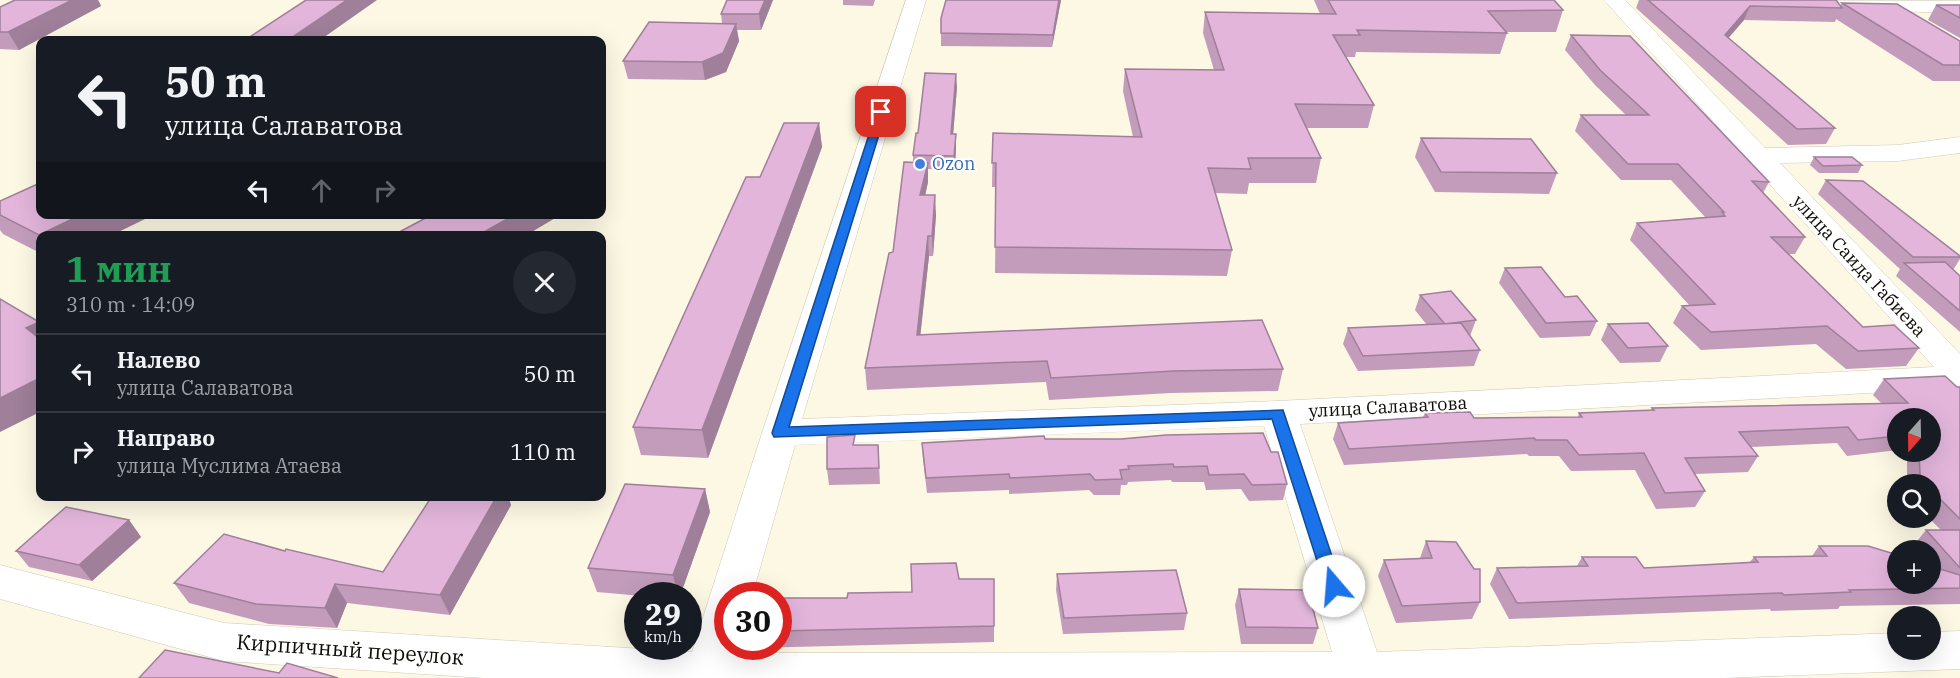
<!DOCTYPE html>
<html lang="ru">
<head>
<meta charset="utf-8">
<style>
	body { margin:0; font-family:"IBM Plex Serif",serif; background:#242831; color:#f1f3f6; height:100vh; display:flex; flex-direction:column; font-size:22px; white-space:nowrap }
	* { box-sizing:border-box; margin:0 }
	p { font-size:20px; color:#9ea1a6 }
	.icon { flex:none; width:33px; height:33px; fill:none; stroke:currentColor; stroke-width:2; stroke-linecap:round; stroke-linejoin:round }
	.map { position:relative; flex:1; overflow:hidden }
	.drawer { position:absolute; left:36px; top:231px; width:570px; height:270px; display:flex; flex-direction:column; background:#171b24; border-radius:12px; box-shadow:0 6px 24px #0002 }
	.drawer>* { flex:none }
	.banner { position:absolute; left:36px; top:36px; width:570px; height:183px; border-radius:12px; box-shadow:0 6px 24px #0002; background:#171b24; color:#f1f3f6; overflow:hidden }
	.needle { width:39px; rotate:200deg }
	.fabs { position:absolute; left:1887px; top:408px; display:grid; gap:12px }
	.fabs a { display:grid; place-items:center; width:54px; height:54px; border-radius:50%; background:#171b24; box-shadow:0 6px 24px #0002; font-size:30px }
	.speed { position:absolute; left:624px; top:582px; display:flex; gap:12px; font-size:30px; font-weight:700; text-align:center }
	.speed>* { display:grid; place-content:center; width:78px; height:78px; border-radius:50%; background:#171b24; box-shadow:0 6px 24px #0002; line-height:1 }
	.speed small { font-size:15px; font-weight:400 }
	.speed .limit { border:9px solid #d22; background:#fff; color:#111 }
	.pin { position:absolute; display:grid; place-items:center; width:51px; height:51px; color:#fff; margin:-26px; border-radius:12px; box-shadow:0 3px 9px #0006 }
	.me { position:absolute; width:66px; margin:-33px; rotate:342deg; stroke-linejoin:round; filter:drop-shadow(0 0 4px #0008) }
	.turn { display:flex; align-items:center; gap:21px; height:126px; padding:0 30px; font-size:27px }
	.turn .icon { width:78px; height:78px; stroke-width:2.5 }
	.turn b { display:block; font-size:42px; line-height:51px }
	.lanes { display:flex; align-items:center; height:57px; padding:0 30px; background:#0003; justify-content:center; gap:30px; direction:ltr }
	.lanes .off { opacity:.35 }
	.round { display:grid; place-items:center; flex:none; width:63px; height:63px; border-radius:32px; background:#242831 }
	.headline { display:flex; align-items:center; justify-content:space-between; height:102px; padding:0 30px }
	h1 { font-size:36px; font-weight:700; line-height:45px; color:#1e9e55 }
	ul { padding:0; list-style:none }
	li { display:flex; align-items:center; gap:18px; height:78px; padding:0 30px; border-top:2px solid #363941 }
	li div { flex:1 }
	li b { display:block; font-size:22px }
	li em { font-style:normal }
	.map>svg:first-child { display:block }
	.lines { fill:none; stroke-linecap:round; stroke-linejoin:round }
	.street-casing { stroke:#cec9b6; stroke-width:1 }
	.secondary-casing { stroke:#cec9b6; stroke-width:1 }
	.street { fill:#fff; fill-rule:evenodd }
	.secondary { fill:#fff; fill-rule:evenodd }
	.wall { fill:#c39cbc }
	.shaded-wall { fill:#9f7f99 }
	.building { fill:#e3b5db; stroke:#9f7f99; stroke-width:1.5 }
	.route { fill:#1a73e8; stroke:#114b97; stroke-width:1.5 }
	.shop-dot { fill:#3f7fe0; stroke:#fff; stroke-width:2 }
	.labels { text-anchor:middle; stroke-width:4.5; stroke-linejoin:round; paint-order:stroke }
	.shop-label { font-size:18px; fill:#366cbe; stroke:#fff; text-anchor:start }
	.street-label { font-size:18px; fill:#0d0c06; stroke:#fff }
	.near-street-label { font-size:21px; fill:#0d0c06; stroke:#fff }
</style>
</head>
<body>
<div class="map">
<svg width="1960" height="678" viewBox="0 0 1960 678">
	<rect width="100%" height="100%" fill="#fcf8e4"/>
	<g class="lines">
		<defs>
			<path id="street" d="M906,0H926L802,419L1278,401L1934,367L1604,0H1625L1765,148L1898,145L1960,137V153L1898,161L1780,163L1960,354V388L1300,424L1377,652L1898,633V650H1930V632L1960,631V669L1724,678H484L224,661L0,599V565L224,623L692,652L762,433ZM1264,426L1332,652L737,653L739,646H728V596H752L795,445Z"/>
			<path id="secondary" d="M1694,0L1960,1V13L1704,6L1697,4Z"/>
		</defs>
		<use href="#street" class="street-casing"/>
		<use href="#secondary" class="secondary-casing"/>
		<use href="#street" class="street"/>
		<use href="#secondary" class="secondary"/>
	</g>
	<g class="wall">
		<path d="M15,0H98L101,6L19,50L0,49V7Z"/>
		<path d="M727,0H773L761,30H737L739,41L726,72L705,80L628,79L623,61L722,23L721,14Z"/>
		<path d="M843,0H875L873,6L843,5Z"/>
		<path d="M1061,0L1052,47L941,46V18Z"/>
		<path d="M1314,0H1554L1563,10L1556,32H1507V33L1500,54L1356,52L1355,57H1346L1374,105L1368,128H1306L1321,158L1316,183H1249L1247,194L1215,193L1232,250L1227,276L995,273L996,187H992L993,133L1133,137L1123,91L1125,69L1214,70L1203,33L1205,12L1320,14Z"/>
		<path d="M1639,0H1836L1840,5L1842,3L1960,41V81H1933L1836,19L1835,22L1744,20L1728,38L1835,128L1826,144L1788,145L1636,8Z"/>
		<path d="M1936,5H1960V38L1928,20Z"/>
		<path d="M1571,35L1769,182L1763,193L1805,237L1795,254H1789L1863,327L1919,348L1906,366L1846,369L1816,344L1701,350L1673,323L1682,306H1690L1630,240L1637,223L1705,217L1671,180H1621L1575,131L1581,115H1626L1595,85L1565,50Z"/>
		<path d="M957,87L953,134H956L955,170L928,169V182L925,195L936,215L933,256H929L920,335L1283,369L1278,391L1171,393L1049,400L1046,382L867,390L865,368L893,252L913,162V155L918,133Z"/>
		<path d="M819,123L822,147L708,458L641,455L633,427Z"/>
		<path d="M1421,138L1557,173L1549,194L1435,192L1415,157Z"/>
		<path d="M1814,157L1862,165L1858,173H1819L1810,165Z"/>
		<path d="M1826,180L1960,256V259L1953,270L1960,276V332L1896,276L1900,269L1818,194Z"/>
		<path d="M0,201L40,214H155L110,236H40V253L3,234L0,230Z"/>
		<path d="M1505,268L1565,297L1597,321L1590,336L1540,338L1499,283Z"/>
		<path d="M1420,295L1476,320L1470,336L1480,350L1474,366L1358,371L1343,344L1348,328L1427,325L1415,310Z"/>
		<path d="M1608,324L1668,346L1660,362L1620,363L1601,340Z"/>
		<path d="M1884,379L1960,387V604L1840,606L1838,609L1771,611L1770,609L1509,619L1490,584L1497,568L1577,566L1582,557L1644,568L1749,563L1754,557L1812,556L1819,546L1930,584V550H1917L1913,546L1926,530H1941L1929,518H1930V484H1907V452H1930V418H1898V450L1847,456L1837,443L1751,447L1758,456L1748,472L1695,474L1705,491L1695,507L1656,509L1635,470L1571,471L1559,456H1529L1527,454L1344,465L1333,439L1338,423L1423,417L1425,413L1474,418L1578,417L1579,413L1651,410L1652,408L1881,403L1873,395Z"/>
		<path d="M1045,439L1271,452L1287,484L1283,500L1249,501L1241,489L1206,490L1204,482H1172L1171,480L1128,482L1127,485H1121L1120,495H1094L1089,490L1009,494V490L927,493L923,459L922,443Z"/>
		<path d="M878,445L880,484L829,485L827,469Z"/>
		<path d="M705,489L710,512L680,596H642L597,592L588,568Z"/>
		<path d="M432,496H508L511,505L450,615L347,603L337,628L269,624L189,603L174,583L285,551L383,572Z"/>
		<path d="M129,520L141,537L92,581L29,567L16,551Z"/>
		<path d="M1426,541L1480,602L1472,619L1396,623L1378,576L1384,560L1420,558Z"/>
		<path d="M1057,574L1187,613L1184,630L1063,634L1056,590Z"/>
		<path d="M959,579L994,626V642L752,648V646H778V598H847L912,592Z"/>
		<path d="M1239,589L1318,628L1313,644H1241L1235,605Z"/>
	</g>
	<g class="shaded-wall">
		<path d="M72,0H98L101,6L19,50L8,32Z"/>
		<path d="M347,0H377L320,40H288Z"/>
		<path d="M765,0H773L761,30L759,14Z"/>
		<path d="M1059,0H1061L1052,47L1053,35Z"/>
		<path d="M1750,6L1744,20L1718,50L1725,35Z"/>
		<path d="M736,24L739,41L726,72L705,80L702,62Z"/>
		<path d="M956,74L957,87L952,148L951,134Z"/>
		<path d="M819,123L822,147L708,458L702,430Z"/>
		<path d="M956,134V148L955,170L954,156Z"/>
		<path d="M928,163V182L921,215L920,195Z"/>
		<path d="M935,195L936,215L933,256L932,236Z"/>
		<path d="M83,214H155L110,236H40V238L39,235Z"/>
		<path d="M516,214H562L525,236H477Z"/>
		<path d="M928,236L929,256L918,357L917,335Z"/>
		<path d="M39,322L40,324V348L26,328Z"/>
		<path d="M38,379L40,382V412L0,432V398Z"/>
		<path d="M705,489L710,512L680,596H678L673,575Z"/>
		<path d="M497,496H508L511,505L450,615L440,595Z"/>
		<path d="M129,520L141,537L92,581L79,565Z"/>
		<path d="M335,584L347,603L337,628L325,608Z"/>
	</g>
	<g class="building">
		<path d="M15,0H72L8,32H0V7Z"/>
		<path d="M306,0H347L288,40H245Z"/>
		<path d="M727,0H765L759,14H721Z"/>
		<path d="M946,0H1059L1053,35L941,33V18Z"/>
		<path d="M1328,0H1554L1563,10L1488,11L1507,33L1357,30L1360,35H1333L1374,105L1295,104L1321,158H1248L1251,169L1208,168L1232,250L995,247L996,163H992L993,133L1142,137L1125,69L1224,70L1205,12L1336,14Z"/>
		<path d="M1648,0H1836L1842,8L1750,6L1725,35L1835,128L1797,129Z"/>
		<path d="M1842,3L1897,4L1960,41V65H1943Z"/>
		<path d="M1936,5H1960V18Z"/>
		<path d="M649,22L736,24L723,53L702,62L623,61Z"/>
		<path d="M1571,35L1630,36L1769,182L1752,181L1805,237H1771L1863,327L1894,325L1919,348L1858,351L1827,326L1711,332L1682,306L1715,304L1637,223L1725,216L1722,212H1724L1678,164H1628L1581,115H1649L1600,70Z"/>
		<path d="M925,73L956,74L951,134H956L954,156L913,155L916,133H918Z"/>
		<path d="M784,123H819L702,430L633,427L746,177H760Z"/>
		<path d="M1421,138L1531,139L1557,173L1441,172Z"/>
		<path d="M1814,157H1852L1862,165L1823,166Z"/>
		<path d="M904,162L928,163L920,195H935L932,236H928L917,335L1262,320L1283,369L1174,371L1051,378L1047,361L865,368L889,253L893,252Z"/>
		<path d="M1826,180L1863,181L1960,256V257H1913Z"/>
		<path d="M40,183V214H83L39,235L0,215V201Z"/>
		<path d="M433,214H516L477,236H392Z"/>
		<path d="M1945,262L1960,276V311L1904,263Z"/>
		<path d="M1541,267L1565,297L1577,296L1597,321L1546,323L1505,268Z"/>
		<path d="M1451,291L1476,320L1445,324L1420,295Z"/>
		<path d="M0,299L39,322L26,328L40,339V381L38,379L0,398Z"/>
		<path d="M1461,323L1480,350L1363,356L1348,328Z"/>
		<path d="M1648,323L1668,346L1628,348L1608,324Z"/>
		<path d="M1945,376L1957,387H1960V519L1930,489V484H1927L1920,474L1919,452H1930V418H1898V436L1858,440L1848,427L1739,432L1758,456L1685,458L1705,491L1665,493L1644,453L1579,455L1567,440H1536L1534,438L1349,449L1338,423L1428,417L1425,413L1470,412L1474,418L1582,417L1579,413L1654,410L1652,408L1908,403L1884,379Z"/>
		<path d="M1263,433L1271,452H1278L1287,484L1252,485L1244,474L1209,475L1207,466L1174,467L1173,464L1128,466L1129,469L1120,470L1122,479L1095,480L1090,474L1010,478L1009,474L926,478L922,443L1044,436L1045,439H1121L1166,435Z"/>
		<path d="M855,435L853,445H878L879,468L827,469V437Z"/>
		<path d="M625,484L705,489L673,575L588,568Z"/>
		<path d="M432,496H497L440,595L335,584L325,608L256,604L174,583L224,534L285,551L286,549L383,572Z"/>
		<path d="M66,507L129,520L79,565L16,551Z"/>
		<path d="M1926,530H1960V568Z"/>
		<path d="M1426,541L1456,542L1474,569H1480V602L1402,606L1384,560L1432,558Z"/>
		<path d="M1819,546H1868L1898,555V584H1930V566L1960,575V588L1849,590L1851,592L1784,595L1782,593L1517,603L1497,568L1588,566L1582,557H1636L1644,568L1758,562L1754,557L1827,556Z"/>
		<path d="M956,563L959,579H994V626L778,631V598H847L848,593L912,592L911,564Z"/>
		<path d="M1176,570L1187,613L1064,618L1057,574Z"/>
		<path d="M1239,589L1308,590L1318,628L1246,627Z"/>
		<path d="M165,650L279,673L287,663L338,678H139Z"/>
	</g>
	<path class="route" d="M877,110L886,112L789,427L1283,410L1342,586L1340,591L1334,593L1327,591L1325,586L1272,419L774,437L772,433Z"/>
	<circle class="shop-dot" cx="920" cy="164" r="6"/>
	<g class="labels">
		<g class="shop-label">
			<text x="932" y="170">Ozon</text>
		</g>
		<g class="street-label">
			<text transform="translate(1859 266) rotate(47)" y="6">улица Саида Габиева</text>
			<text transform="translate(1388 407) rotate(-3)" y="6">улица Салаватова</text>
		</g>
		<g class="near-street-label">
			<text transform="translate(350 650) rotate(4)" y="7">Кирпичный переулок</text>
		</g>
	</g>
</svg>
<div class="fabs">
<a><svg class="needle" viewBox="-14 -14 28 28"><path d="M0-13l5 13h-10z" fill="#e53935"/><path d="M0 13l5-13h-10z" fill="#9ea1a6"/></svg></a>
<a><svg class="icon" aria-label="search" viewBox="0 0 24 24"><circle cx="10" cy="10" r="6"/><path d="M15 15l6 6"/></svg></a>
<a>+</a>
<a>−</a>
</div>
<div class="speed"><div>29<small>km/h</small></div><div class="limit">30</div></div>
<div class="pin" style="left:881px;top:112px;background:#d93025"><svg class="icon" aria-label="arrive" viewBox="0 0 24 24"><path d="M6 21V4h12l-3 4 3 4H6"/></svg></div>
<svg class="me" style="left:1334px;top:586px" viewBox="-20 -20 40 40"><circle r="19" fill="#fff"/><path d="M0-13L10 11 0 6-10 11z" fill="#1a73e8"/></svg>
<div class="banner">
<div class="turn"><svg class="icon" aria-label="left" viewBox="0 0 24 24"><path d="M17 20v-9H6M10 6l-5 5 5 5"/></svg><div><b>50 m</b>улица Салаватова</div></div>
<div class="lanes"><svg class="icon" aria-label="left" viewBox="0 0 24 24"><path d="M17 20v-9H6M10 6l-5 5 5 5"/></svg><svg class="icon off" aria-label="ahead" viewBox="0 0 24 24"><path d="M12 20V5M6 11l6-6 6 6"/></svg><svg class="icon off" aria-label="right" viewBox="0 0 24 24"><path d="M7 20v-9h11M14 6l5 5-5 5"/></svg></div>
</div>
<section class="drawer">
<div class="headline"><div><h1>1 мин</h1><p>310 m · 14:09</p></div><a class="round"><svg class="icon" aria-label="close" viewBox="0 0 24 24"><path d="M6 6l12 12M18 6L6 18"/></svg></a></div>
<ul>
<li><svg class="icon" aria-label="left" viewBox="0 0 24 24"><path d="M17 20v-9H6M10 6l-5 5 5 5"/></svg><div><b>Налево</b><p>улица Салаватова</p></div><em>50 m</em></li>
<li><svg class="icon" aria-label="right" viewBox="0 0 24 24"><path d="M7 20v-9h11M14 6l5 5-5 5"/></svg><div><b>Направо</b><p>улица Муслима Атаева</p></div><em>110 m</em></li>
</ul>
</section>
</div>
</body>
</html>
